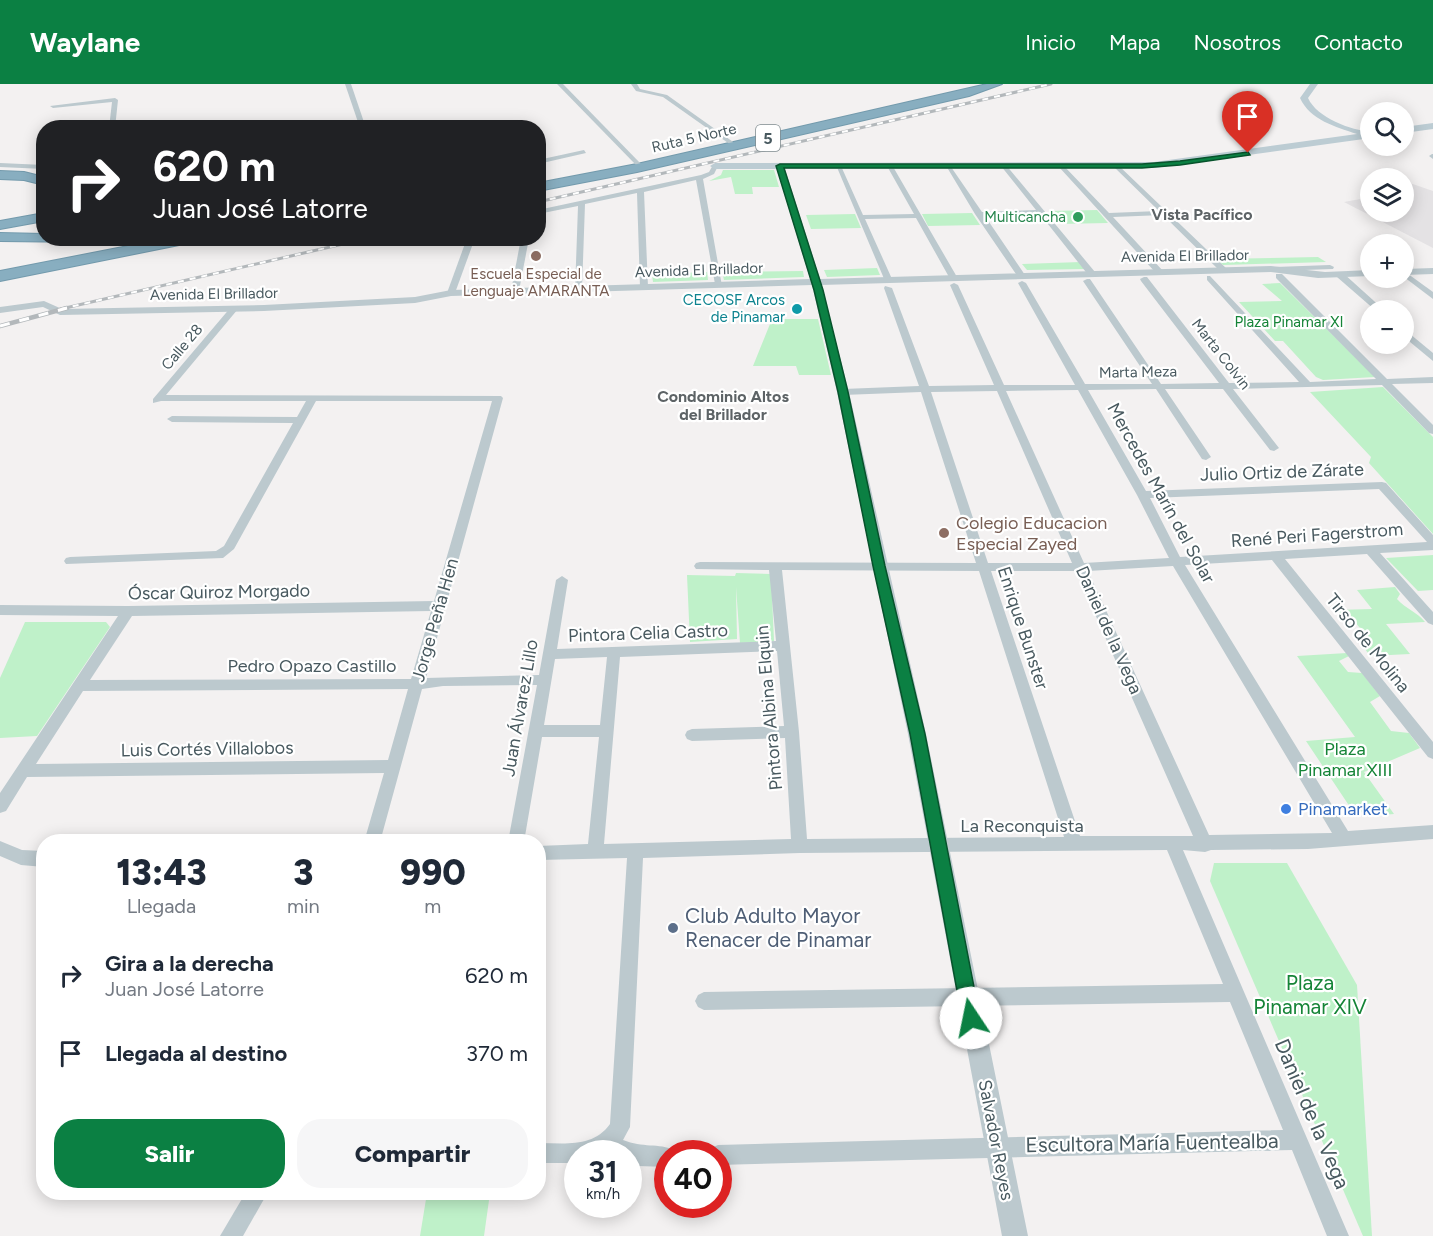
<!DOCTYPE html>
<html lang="es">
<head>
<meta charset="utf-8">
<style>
	body { margin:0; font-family:Figtree,sans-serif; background:#f6f6f7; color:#1f2937; height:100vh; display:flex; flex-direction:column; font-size:22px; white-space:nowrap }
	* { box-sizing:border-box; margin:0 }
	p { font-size:20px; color:#747a83 }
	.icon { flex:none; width:33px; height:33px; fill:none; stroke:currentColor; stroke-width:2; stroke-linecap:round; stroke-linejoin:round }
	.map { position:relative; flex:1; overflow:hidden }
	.drawer { position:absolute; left:36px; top:750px; width:510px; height:366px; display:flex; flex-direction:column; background:#fff; border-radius:24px; box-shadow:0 3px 15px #0003 }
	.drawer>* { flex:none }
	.banner { position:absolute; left:36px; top:36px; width:510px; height:126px; border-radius:24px; box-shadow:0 3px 15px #0003; background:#202124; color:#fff; overflow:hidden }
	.tools { position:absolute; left:1360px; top:18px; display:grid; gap:12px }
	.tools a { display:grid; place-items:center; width:54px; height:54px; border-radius:50%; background:#fff; box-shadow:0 3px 15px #0003; font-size:30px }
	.speed { position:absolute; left:564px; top:1056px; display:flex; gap:12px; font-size:30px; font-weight:700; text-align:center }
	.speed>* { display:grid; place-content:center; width:78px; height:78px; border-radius:50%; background:#fff; box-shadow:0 3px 15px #0003; line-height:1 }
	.speed small { font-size:15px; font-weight:400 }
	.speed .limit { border:9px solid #d22; background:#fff; color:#111 }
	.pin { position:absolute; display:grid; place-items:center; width:51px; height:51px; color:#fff; margin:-62px -26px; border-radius:50% 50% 50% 0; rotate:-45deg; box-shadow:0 0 6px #0007 }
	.pin .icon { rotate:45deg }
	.me { position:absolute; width:66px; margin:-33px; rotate:349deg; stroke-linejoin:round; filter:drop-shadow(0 0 4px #0008) }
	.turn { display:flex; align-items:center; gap:21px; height:126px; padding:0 18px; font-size:27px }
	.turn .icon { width:78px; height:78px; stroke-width:2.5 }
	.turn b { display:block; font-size:42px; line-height:51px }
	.eta { display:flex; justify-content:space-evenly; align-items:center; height:102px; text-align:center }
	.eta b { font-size:36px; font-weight:800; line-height:42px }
	.button { display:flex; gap:12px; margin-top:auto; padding:12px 18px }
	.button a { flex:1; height:69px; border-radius:24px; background:#0b8043; color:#fff; font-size:24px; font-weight:800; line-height:69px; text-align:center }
	.button a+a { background:#f6f6f7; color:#1f2937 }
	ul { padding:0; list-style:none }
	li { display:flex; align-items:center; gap:18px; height:78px; padding:0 18px }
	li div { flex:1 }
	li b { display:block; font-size:22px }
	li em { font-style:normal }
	header { display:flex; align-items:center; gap:36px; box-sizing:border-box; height:84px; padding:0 30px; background:#0b8043; color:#fff }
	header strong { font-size:28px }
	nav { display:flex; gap:33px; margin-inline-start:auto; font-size:21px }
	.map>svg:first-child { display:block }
	.education { fill:#e4e2e4 }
	.green { fill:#bff1c9 }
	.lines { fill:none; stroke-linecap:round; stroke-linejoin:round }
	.motorway-casing { stroke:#739aac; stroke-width:2 }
	.minor { fill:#bcc9ce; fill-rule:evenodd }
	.tertiary { fill:#bcc9ce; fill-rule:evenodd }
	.secondary { fill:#bcccd3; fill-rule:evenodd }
	.motorway { fill:#88aec0; fill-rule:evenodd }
	.rail-far1-casing { stroke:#b3b8bb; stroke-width:3 }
	.rail-casing { stroke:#b3b8bb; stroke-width:4.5 }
	.rail-far1 { stroke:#fff; stroke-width:2; stroke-dasharray:6; stroke-linecap:butt }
	.rail { stroke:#fff; stroke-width:3; stroke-dasharray:10; stroke-linecap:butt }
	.route { fill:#0b8043; stroke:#07532c; stroke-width:1.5 }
	.leisure-dot { fill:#2e9e5b; stroke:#fff; stroke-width:2 }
	.education-dot { fill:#8d6e63; stroke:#fff; stroke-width:2 }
	.culture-dot { fill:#0f9aa8; stroke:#fff; stroke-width:2 }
	.shop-dot { fill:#3f7fe0; stroke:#fff; stroke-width:2 }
	.service-dot { fill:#5c6f8a; stroke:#fff; stroke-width:2 }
	.labels { text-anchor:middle; stroke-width:4.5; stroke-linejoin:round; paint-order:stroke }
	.far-street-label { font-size:15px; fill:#48595f; stroke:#fff }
	.far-leisure-label { font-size:15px; fill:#27864d; stroke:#fff; text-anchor:end }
	.far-education-label { font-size:15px; fill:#785e54; stroke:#fff }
	.far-culture-label { font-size:15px; fill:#0d838f; stroke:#fff; text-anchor:end }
	.far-park-label { font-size:15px; fill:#158437; stroke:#fff }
	.shield { fill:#fff; stroke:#7f8b8f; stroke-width:1.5 }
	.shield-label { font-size:16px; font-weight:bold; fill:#48595f }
	.far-neighbourhood-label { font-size:16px; font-weight:bold; fill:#5d6366; stroke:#fff }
	.street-label { font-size:18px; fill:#48595f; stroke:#fff }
	.education-label { font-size:18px; fill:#785e54; stroke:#fff; text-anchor:start }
	.park-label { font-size:18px; fill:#158437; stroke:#fff }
	.shop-label { font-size:18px; fill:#366cbe; stroke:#fff; text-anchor:start }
	.near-service-label { font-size:21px; fill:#4e5e75; stroke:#fff; text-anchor:start }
	.near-park-label { font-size:21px; fill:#158437; stroke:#fff }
	.near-street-label { font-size:21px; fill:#48595f; stroke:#fff }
</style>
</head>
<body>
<header>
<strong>Waylane</strong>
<nav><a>Inicio</a><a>Mapa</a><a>Nosotros</a><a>Contacto</a></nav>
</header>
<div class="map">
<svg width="1433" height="1152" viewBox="0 0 1433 1152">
	<rect width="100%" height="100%" fill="#f3f1f1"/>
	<path class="education" d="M1404,97L1433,107V164L1344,118L1371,113V128H1404Z"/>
	<g class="green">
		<path d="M723,86H774L779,103H752L753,110H735L731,93L709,97L721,91Z"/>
		<path d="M1097,126L1108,139L1059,140L1049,127Z"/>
		<path d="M972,129L980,141L928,142L922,130Z"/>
		<path d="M855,130L861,144L811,145L806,131Z"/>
		<path d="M1318,173L1326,178L1223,181L1216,175Z"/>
		<path d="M1081,178L1086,185L1027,186L1022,180Z"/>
		<path d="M877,184L880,191L827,193L824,186Z"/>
		<path d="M803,187L804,193L724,196L722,188Z"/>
		<path d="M707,188L708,196L653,198L652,190Z"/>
		<path d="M1280,199L1375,293L1323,296L1316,293L1283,257H1275L1239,218L1282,217L1262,200Z"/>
		<path d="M772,235H818L831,291H799L796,282H753Z"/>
		<path d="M1383,303L1433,353V450L1369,379L1371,373L1310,308Z"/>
		<path d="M1433,471V506L1418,507L1386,474Z"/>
		<path d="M736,489L771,490L774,557L740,559L736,503L737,555L690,558L687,491L735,492Z"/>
		<path d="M1395,503L1400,510L1397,515C1406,525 1417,528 1425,538L1386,540L1410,570L1370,572L1363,562L1370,560V557L1352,534L1340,532L1335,526L1372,525L1357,506Z"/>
		<path d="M25,538H106L110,543L37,652L0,654V594Z"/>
		<path d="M1347,569L1349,572L1339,577L1348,588L1362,589L1380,612L1370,618L1391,647L1409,649L1420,664L1364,688L1394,730L1370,732L1350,723L1306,657L1355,653L1297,572Z"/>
		<path d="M1214,779H1287L1357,901L1372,1152H1363L1210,797Z"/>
		<path d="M427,1109H490L484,1152H420Z"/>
	</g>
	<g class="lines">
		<defs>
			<g id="motorway">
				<path d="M987,0H1002L969,12L637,88L538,107V99L637,80Z"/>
				<path d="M0,87L24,88L44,93V101L24,96L0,95Z"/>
				<path d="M44,129V137L0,145V137Z"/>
				<path d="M0,149L44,150V154H96L89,158L0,157Z"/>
				<path d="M169,154H201L194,158L0,197V187Z"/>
			</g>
		</defs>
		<use href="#motorway" class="motorway-casing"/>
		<g class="minor">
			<path d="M345,0H351L366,44H360Z"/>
			<path d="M557,0H563L641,80V82H637Z"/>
			<path d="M631,0H637L640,5L667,11L736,60L731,61L663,13L636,7Z"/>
			<path d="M115,14L118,16L115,44H109L112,18L53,24L50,22Z"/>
			<path d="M584,66L586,69L538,80V76Z"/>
			<path d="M1432,70H1433V75L1429,72Z"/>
			<path d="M0,79L44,81V85L0,83Z"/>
			<path d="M945,80H949L982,128L1036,126L1001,82L1006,81L1095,188V192H1089L1040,130L985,132L1025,191L1018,193L975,130Z"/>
			<path d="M713,81L718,82L714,90L703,95L722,202L715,200L696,96L644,108L648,203L644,205L640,203L637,109L585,120L582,205L575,207L578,122L538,130V126L701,91L709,88Z"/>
			<path d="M836,81L841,82L863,131L914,130L887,82L892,81L957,193L956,195L949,193L916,134L865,135L892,195L885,197Z"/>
			<path d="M1059,81H1063L1109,129L1159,127L1113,82L1118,81L1228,186L1221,188L1163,131L1113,133L1163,187L1156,189L1059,83Z"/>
			<path d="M467,154H475L455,209L448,211L447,209Z"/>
			<path d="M521,154H529L519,207L515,209L511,207Z"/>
			<path d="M1330,181L1334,183L1333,185L1275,187L1271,185L1275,183Z"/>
			<path d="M1404,187L1433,208V215L1404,193Z"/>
			<path d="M1337,189H1343L1384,226H1375L1337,193Z"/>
			<path d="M1276,190H1282L1387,295L1433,293V299L1392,300L1433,341V350L1429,349L1382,301L1233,305L1279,364L1274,367L1270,366L1223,305H1165L1211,373L1206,376L1202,375L1156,305L1088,306L1146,407L1382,398L1386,399L1433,451V466L1380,469L1433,528V541L1428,539L1367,470L1285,475L1433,658V675L1428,673L1272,476L1185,481L1348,747L1433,741V755L1308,765L1211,766L1205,768L1183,766L1349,1152H1327L1292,1066L718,1081V1070H708L711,1064L718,1061L1283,1046L1230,918L704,926L698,923L695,917L698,911L704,908L1223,900L1167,766L800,769L643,774L630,1043L623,1056C643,1064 658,1059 675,1066L677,1070H668V1083L637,1082L628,1079V1070H578V1079H538V1059C565,1059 593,1064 610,1040L627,774L538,776V762L588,760L599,653H542L524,758H508L537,601L443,602L422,605L380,758H364L384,689L27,693L6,727L0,729V709L118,532L0,531V521L128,522L434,517L492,317H316L234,465L223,474L66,480L64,477L66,474L70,473L216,467L224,462L293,339L172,338L167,335L172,332L297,333L306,317H161L153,319V315L231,223L238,225L166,311L501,312L503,314L426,594L539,591L556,496L562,492L568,496L557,565L776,557L769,486L696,485L694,482L696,479L700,478L976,479L921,308L843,311L838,308L843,305L919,302L884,204L885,202L892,204L929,302L994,301L950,201L954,199L958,201L1004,301H1075L1018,199L1022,197L1026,199L1085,300H1152L1083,197L1087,195H1090L1161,300L1219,299L1141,197L1140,195L1144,193H1147L1229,299L1299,298L1207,196V192H1210L1310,298L1376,295L1276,194ZM1078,306L1137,411L1169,474L1084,479L1006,307ZM997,307L1072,479H988L931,308ZM1379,405L1427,458L1180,473L1150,414ZM1173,482L1332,749L1209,751L1088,487ZM782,486L979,487L1064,753L807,755L799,648ZM991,487H1076L1193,752H1080ZM431,527L411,595L90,596L132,532ZM777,567L784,642L692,645L687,647L685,651L687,655L692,657L785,654L791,755L604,760L620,573ZM607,573L600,641H544L555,575ZM408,605L388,676L36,680L83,607Z"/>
			<path d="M1404,245L1433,269V277L1404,253Z"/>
			<path d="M0,757L22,766L44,767V783L21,781L0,772Z"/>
			<path d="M246,1108H268L243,1152H220Z"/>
		</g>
		<g class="tertiary">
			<path d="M780,80L784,82L820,195L1271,182L1325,188L1371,186V192L1318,194L1271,188L821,201L849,308L926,650L1028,1152H1002L908,650L837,308L812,201L451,212L415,219L264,227L60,231L43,223L0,229V223L44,217L62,225L264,221L415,213L451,206L810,195L776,82Z"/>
			<path d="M1433,184V190L1404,191V185Z"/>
		</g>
		<g class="secondary">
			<path d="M1310,0H1318L1308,14C1317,34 1351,46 1371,48V54L1154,84L715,85L710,82L715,79L1154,78L1357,50C1336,43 1310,36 1300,14Z"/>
			<path d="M1433,39V45L1404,49V43Z"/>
		</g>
		<use href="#motorway" class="motorway"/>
		<defs>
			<g id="rail-far1">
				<path d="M538,118L1051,0"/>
				<path d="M61,225L369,154"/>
			</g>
			<path id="rail" d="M0,242L67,224"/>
		</defs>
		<use href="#rail-far1" class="rail-far1-casing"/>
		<use href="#rail" class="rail-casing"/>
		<use href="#rail-far1" class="rail-far1"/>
		<use href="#rail" class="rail"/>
	</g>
	<path class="route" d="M1248,68L1250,71L1180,81L1142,84H784L823,206L848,308L885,482L925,650L980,934L978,941L971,944L964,941L962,934L910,650L873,482L838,308L814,206L776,82L780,80H1142L1180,77Z"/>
	<circle class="leisure-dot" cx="1078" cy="133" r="6"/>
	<g class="education-dot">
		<circle cx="536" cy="172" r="6"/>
		<circle cx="944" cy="449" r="6"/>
	</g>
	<circle class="culture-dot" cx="797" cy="225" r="6"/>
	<circle class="shop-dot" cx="1286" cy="725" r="6"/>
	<circle class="service-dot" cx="673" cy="844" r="6"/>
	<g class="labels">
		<g class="far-street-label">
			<text transform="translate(694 54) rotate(-13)" y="5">Ruta 5 Norte</text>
			<text transform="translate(1185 172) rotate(-1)" y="5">Avenida El Brillador</text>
			<text transform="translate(699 186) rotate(-2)" y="5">Avenida El Brillador</text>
			<text transform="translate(214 210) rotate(-1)" y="5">Avenida El Brillador</text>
			<text transform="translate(182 263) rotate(-50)" y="5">Calle 28</text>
			<text transform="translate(1221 270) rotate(52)" y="5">Marta Colvin</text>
			<text transform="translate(1138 288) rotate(-1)" y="5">Marta Meza</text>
		</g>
		<g class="far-leisure-label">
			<text x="1066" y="138">Multicancha</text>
		</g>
		<g class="far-education-label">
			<text x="536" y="195">Escuela Especial de<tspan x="536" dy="17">Lenguaje AMARANTA</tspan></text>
		</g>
		<g class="far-culture-label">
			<text x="785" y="221">CECOSF Arcos<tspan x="785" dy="17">de Pinamar</tspan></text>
		</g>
		<g class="far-park-label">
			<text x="1289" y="243">Plaza Pinamar XI</text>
		</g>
		<rect class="shield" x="756" y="41" width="24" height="26" rx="4.5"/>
		<g class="shield-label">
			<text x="768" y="60">5</text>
		</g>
		<g class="far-neighbourhood-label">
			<text x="1202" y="136">Vista Pacífico</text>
			<text x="723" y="318">Condominio Altos<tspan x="723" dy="18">del Brillador</tspan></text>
		</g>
		<g class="street-label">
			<text transform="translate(1282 388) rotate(-2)" y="6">Julio Ortiz de Zárate</text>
			<text transform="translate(1161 409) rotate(61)" y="6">Mercedes Marín del Solar</text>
			<text transform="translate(1317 451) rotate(-4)" y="6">René Peri Fagerstrom</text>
			<text transform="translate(219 508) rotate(-1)" y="6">Óscar Quiroz Morgado</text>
			<text transform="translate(435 536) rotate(-74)" y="6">Jorge Peña Hen</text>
			<text transform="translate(1023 544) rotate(72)" y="6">Enrique Bunster</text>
			<text transform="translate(1109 546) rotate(66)" y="6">Daniel de la Vega</text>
			<text transform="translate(648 549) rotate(-2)" y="6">Pintora Celia Castro</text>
			<text transform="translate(1368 559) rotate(51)" y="6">Tirso de Molina</text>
			<text x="312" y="588">Pedro Opazo Castillo</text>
			<text transform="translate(520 624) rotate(-80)" y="6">Juan Álvarez Lillo</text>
			<text transform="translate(769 624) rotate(-95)" y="6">Pintora Albina Elquin</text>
			<text transform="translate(207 665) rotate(-1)" y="6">Luis Cortés Villalobos</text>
			<text x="1022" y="748">La Reconquista</text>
			<text transform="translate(996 1056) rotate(79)" y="6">Salvador Reyes</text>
		</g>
		<g class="education-label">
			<text x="956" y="445">Colegio Educacion<tspan x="956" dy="21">Especial Zayed</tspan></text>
		</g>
		<g class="park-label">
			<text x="1345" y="671">Plaza<tspan x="1345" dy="21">Pinamar XIII</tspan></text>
		</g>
		<g class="shop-label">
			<text x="1298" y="731">Pinamarket</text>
		</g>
		<g class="near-service-label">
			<text x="685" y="839">Club Adulto Mayor<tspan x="685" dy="24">Renacer de Pinamar</tspan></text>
		</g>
		<g class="near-park-label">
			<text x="1310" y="906">Plaza<tspan x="1310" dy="24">Pinamar XIV</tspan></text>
		</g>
		<g class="near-street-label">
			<text transform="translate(1312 1030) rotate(67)" y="7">Daniel de la Vega</text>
			<text transform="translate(1152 1059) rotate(-1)" y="7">Escultora María Fuentealba</text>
		</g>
	</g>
</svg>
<div class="tools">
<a><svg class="icon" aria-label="search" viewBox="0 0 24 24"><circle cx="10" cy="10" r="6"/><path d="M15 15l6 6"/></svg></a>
<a><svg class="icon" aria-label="layers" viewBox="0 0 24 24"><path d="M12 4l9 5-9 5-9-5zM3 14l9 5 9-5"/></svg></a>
<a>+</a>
<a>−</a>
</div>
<div class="speed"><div>31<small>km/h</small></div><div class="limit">40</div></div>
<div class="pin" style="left:1248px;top:69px;background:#d93025"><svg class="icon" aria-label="arrive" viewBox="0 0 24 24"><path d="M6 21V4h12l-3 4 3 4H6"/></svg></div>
<svg class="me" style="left:971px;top:934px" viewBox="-20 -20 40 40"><circle r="19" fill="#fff"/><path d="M0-13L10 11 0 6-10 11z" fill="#0b8043"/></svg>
<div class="banner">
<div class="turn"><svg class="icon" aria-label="right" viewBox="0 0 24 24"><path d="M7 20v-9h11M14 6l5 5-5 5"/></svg><div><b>620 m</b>Juan José Latorre</div></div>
</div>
<section class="drawer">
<div class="eta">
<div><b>13:43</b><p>Llegada</p></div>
<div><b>3</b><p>min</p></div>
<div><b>990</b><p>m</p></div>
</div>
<ul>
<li><svg class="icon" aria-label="right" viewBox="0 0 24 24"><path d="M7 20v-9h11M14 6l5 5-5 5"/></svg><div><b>Gira a la derecha</b><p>Juan José Latorre</p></div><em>620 m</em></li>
<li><svg class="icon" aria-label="arrive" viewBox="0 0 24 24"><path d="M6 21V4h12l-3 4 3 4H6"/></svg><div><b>Llegada al destino</b></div><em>370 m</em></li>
</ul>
<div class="button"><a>Salir</a><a>Compartir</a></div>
</section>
</div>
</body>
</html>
